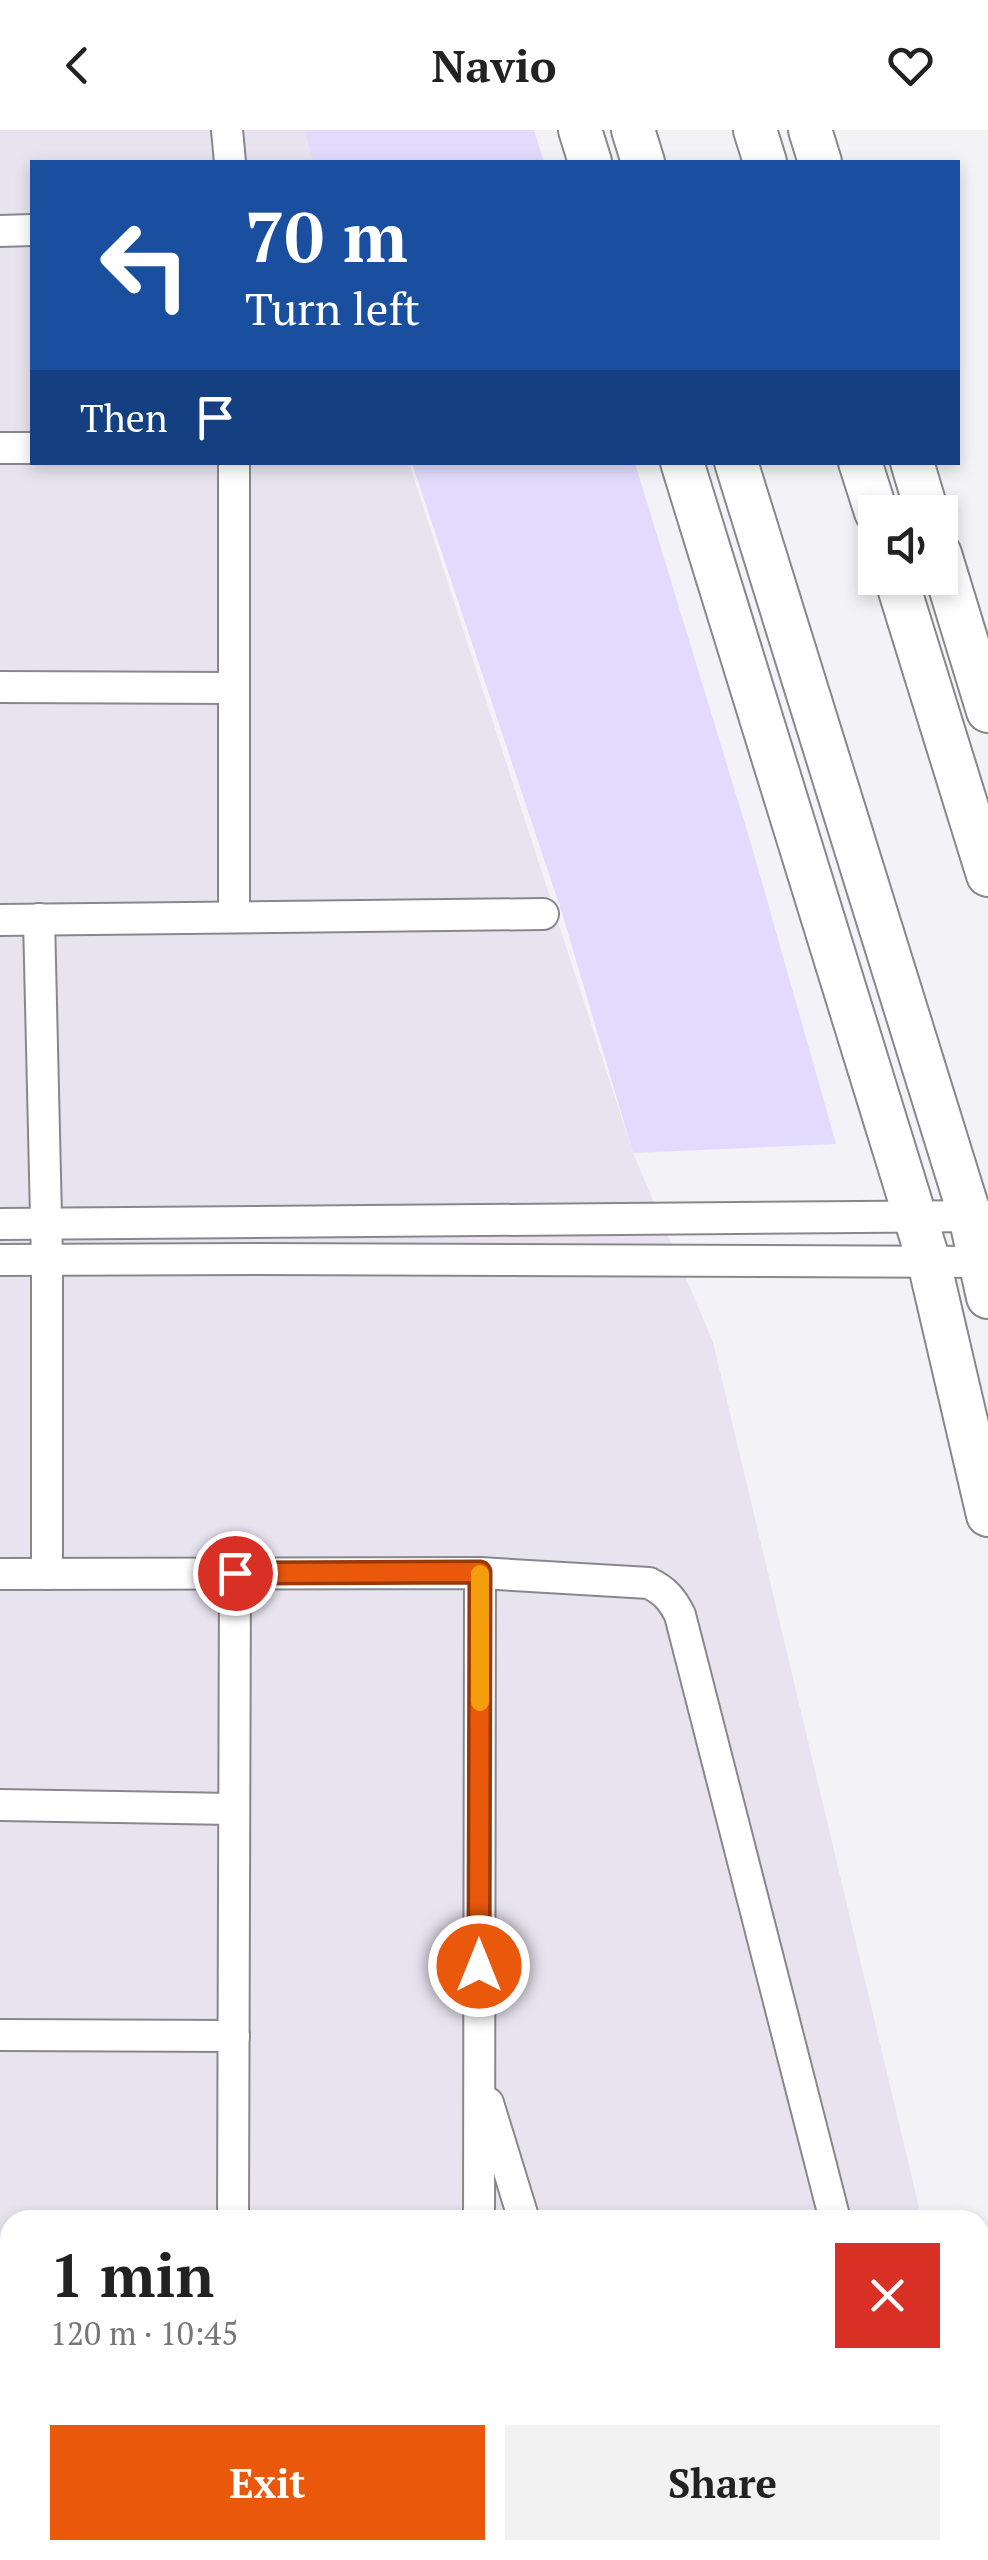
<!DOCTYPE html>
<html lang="en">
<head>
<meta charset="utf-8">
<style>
	body { margin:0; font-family:"PT Serif",serif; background:#f2f2f2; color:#222; height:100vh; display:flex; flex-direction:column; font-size:38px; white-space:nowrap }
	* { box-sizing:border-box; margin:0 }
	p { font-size:32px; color:#767676 }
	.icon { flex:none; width:55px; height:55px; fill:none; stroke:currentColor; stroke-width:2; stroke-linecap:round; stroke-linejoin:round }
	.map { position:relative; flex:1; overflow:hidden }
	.sheet { position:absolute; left:0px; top:2080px; width:990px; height:350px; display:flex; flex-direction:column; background:#fff; border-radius:30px 30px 0 0; box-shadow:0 5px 15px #0003 }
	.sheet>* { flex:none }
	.top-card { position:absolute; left:30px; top:30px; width:930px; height:305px; border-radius:0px; box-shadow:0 5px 15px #0003; background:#1a4fa0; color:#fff; overflow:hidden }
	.tools { position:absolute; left:858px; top:365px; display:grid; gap:20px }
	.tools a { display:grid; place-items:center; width:100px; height:100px; border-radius:0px; background:#fff; box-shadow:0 5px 15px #0003; font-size:50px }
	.pin { position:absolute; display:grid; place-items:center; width:85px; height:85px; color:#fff; margin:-42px; border:5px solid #fff; border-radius:50%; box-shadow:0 2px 10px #0007 }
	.me { position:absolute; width:110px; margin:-55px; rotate:0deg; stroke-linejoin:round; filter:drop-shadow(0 0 8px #0008) }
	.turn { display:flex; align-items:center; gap:35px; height:210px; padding:0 50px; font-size:45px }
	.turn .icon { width:130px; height:130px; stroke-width:2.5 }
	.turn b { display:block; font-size:70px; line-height:85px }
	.then { display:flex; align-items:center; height:95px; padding:0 50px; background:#0003; gap:20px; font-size:38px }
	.round { display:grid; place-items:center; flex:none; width:105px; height:105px; border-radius:0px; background:#f2f2f2 }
	.overview { display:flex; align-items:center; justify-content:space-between; height:170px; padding:0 50px }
	h1 { font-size:60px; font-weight:700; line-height:75px }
	.action { display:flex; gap:20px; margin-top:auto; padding:20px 50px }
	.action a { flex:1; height:115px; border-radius:0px; background:#ea580c; color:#fff; font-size:40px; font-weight:700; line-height:115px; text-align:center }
	.action a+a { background:#f2f2f2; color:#222 }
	header { display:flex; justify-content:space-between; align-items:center; height:130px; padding:0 50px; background:#fff; font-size:45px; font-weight:700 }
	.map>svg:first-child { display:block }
	.built { fill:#e7e4f0 }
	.green { fill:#e3dbfd }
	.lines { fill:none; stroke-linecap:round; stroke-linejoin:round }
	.street-casing { stroke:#88888c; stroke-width:34 }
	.secondary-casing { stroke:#88888c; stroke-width:46 }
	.street { stroke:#fff; stroke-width:30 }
	.secondary { stroke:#fff; stroke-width:42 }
	.route-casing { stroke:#983908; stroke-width:25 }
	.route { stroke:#ea580c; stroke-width:18 }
	.slow { stroke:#f59e0b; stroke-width:18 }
</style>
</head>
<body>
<header><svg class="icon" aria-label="back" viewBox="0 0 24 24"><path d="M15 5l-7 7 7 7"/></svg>Navio<svg class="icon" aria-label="heart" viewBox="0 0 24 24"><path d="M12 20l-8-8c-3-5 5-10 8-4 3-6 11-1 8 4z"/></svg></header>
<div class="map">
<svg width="988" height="2430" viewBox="0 0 988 2430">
	<rect width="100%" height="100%" fill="#f3f2f6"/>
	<path class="built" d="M0,0H304L313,32H32V332L409,333L633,1023L713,1212L922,2090H10V2420H980V2335L988,2368V2430H0Z"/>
	<g class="green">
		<path d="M304,0H534L544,32H313Z"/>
		<path d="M412,333H635L752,717L836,1014L633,1023L562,783Z"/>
	</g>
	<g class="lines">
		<defs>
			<g id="street">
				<path d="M227,0L230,32"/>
				<path d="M0,101L32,100"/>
				<path d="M0,318H32"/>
				<path d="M234,332V787"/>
				<path d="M0,557L234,558"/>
				<path d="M39,789L47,1130V1444"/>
				<path d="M0,790L543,784"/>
				<path d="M0,1094L987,1086"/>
				<path d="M0,1130L258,1129L988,1132"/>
				<path d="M0,1444L480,1443L649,1453C665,1461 672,1469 680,1485L835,2090"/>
				<path d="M0,1675L234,1679"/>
				<path d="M0,1905L234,1906"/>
				<path d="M488,1973L524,2090"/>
				<path d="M233,2090L235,1443"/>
				<path d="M479,2090L480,1443"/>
				<path d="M0,2134H10"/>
				<path d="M0,2362L10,2361"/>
				<path d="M626,2420L629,2430"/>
				<path d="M919,2420L922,2430"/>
				<path d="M232,2430V2420"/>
				<path d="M478,2430V2420"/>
			</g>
			<g id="secondary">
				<path d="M580,0L590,32"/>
				<path d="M633,0L643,32"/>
				<path d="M755,0L765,32"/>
				<path d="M810,0L820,32"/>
				<path d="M682,332L929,1132L988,1385"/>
				<path d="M736,332L970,1086L988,1167"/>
				<path d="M860,332L876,382"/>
				<path d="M912,332L927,382"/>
				<path d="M940,424L988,581"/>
				<path d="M896,448L988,745"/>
			</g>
		</defs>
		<use href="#street" class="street-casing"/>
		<use href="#secondary" class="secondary-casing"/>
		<use href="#street" class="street"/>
		<use href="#secondary" class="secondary"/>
	</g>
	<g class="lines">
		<defs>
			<path id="route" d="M235,1443L480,1442L479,1836"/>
		</defs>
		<use href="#route" class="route-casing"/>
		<use href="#route" class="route"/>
		<path class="slow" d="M480,1572V1444"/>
	</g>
</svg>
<div class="tools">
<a><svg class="icon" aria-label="sound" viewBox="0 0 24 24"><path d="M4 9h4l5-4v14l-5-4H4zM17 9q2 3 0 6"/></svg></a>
</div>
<div class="pin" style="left:235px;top:1443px;background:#d93025"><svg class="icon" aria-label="arrive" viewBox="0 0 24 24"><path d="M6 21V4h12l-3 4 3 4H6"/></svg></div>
<svg class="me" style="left:479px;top:1836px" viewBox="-20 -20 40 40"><circle r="17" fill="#ea580c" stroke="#fff" stroke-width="3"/><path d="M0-11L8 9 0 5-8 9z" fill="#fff"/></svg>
<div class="top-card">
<div class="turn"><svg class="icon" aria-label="left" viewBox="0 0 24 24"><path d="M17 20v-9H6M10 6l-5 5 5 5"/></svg><div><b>70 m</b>Turn left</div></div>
<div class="then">Then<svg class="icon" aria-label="arrive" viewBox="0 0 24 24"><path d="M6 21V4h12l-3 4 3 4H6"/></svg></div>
</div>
<section class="sheet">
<div class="overview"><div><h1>1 min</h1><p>120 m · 10:45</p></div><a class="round" style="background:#d93025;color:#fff"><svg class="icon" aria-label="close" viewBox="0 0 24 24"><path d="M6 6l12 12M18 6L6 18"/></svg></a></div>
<div class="action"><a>Exit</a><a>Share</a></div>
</section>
</div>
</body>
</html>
